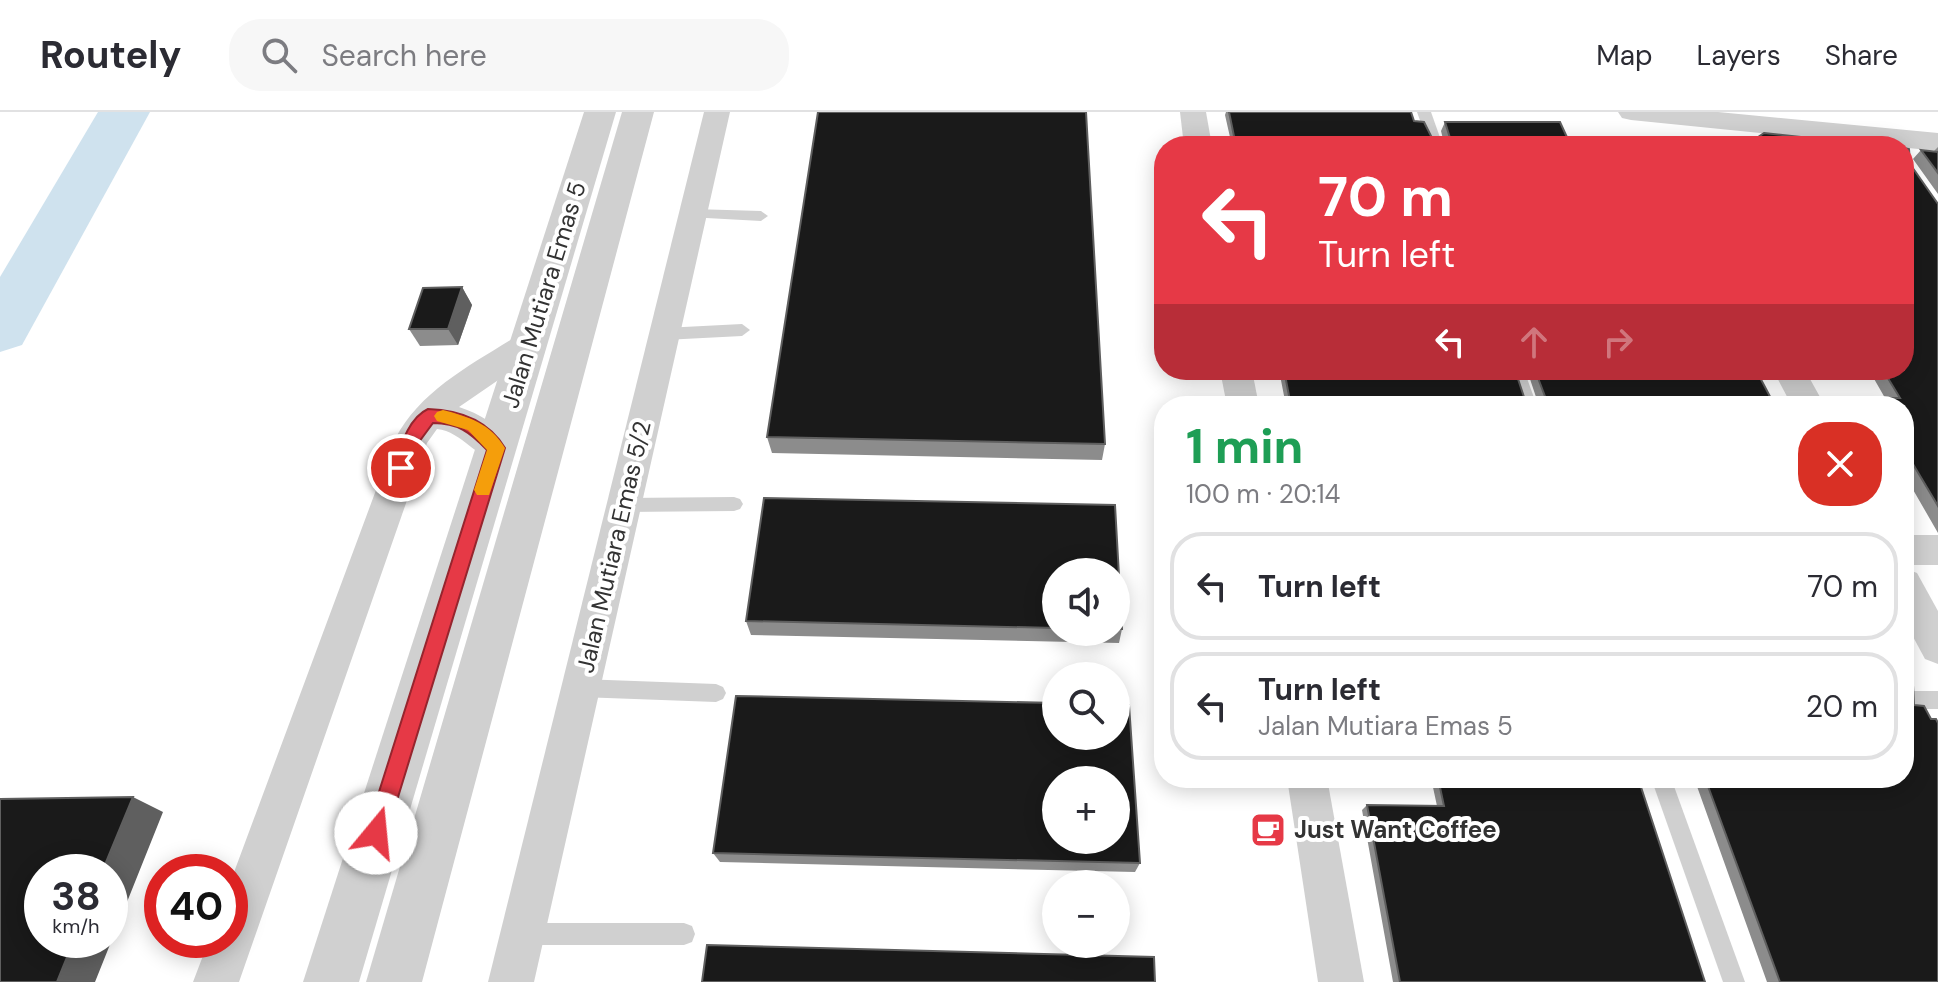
<!DOCTYPE html>
<html lang="en">
<head>
<meta charset="utf-8">
<style>
	body { margin:0; font-family:"DM Sans",sans-serif; background:#f7f7f7; color:#2b2b33; height:100vh; display:flex; flex-direction:column; font-size:30px; white-space:nowrap }
	* { box-sizing:border-box; margin:0 }
	p { font-size:26px; color:#7c7c81 }
	.icon { flex:none; width:44px; height:44px; fill:none; stroke:currentColor; stroke-width:2; stroke-linecap:round; stroke-linejoin:round }
	.map { position:relative; flex:1; overflow:hidden }
	.panel { position:absolute; left:1154px; top:284px; width:760px; height:392px; display:flex; flex-direction:column; background:#fff; border-radius:32px; box-shadow:0 4px 20px #0003 }
	.panel>* { flex:none }
	.guide { position:absolute; left:1154px; top:24px; width:760px; height:244px; border-radius:32px; box-shadow:0 4px 20px #0003; background:#e63946; color:#fff; overflow:hidden }
	.controls { position:absolute; left:1042px; top:446px; display:grid; gap:16px }
	.controls a { display:grid; place-items:center; width:88px; height:88px; border-radius:50%; background:#fff; box-shadow:0 4px 20px #0003; font-size:40px }
	.speed { position:absolute; left:24px; top:742px; display:flex; gap:16px; font-size:40px; font-weight:700; text-align:center }
	.speed>* { display:grid; place-content:center; width:104px; height:104px; border-radius:50%; background:#fff; box-shadow:0 4px 20px #0003; line-height:1 }
	.speed small { font-size:20px; font-weight:400 }
	.speed .limit { border:12px solid #d22; background:#fff; color:#111 }
	.pin { position:absolute; display:grid; place-items:center; width:68px; height:68px; color:#fff; margin:-34px; border:4px solid #fff; border-radius:50%; box-shadow:0 2px 8px #0007 }
	.me { position:absolute; width:88px; margin:-44px; rotate:17deg; stroke-linejoin:round; filter:drop-shadow(0 0 6px #0008) }
	.turn { display:flex; align-items:center; gap:28px; height:168px; padding:0 32px; font-size:36px }
	.turn .icon { width:104px; height:104px; stroke-width:2.5 }
	.turn b { display:block; font-size:56px; line-height:68px }
	.lanes { display:flex; align-items:center; height:76px; padding:0 32px; background:#0003; justify-content:center; gap:40px; direction:ltr }
	.lanes .off { opacity:.35 }
	.round { display:grid; place-items:center; flex:none; width:84px; height:84px; border-radius:32px; background:#f7f7f7 }
	.head { display:flex; align-items:center; justify-content:space-between; height:136px; padding:0 32px }
	h1 { font-size:48px; font-weight:800; line-height:60px; color:#1e9e55 }
	ul { padding:0; list-style:none }
	li { display:flex; align-items:center; gap:24px; height:108px; margin:0 16px 12px; padding:0 16px; border:4px solid #e1e1e2; border-radius:32px }
	li div { flex:1 }
	li b { display:block; font-size:30px }
	li em { font-style:normal }
	header { display:flex; align-items:center; gap:48px; box-sizing:border-box; height:112px; padding:0 40px; background:#fff; border-bottom:2px solid #e1e1e2 }
	header strong { font-size:38px }
	nav { display:flex; gap:44px; margin-inline-start:auto; font-size:28px }
	.search { width:560px; height:72px; background:#f7f7f7; display:flex; align-items:center; gap:20px; box-sizing:border-box; padding:0 28px; border-radius:32px; color:#7c7c81; font-size:30px }
	.map>svg:first-child { display:block }
	.lines { fill:none; stroke-linecap:round; stroke-linejoin:round }
	.river { fill:#cfe2ee; fill-rule:evenodd }
	.service { fill:#d0d0d0; fill-rule:evenodd }
	.minor { fill:#d0d0d0; fill-rule:evenodd }
	.tertiary { fill:#d0d0d0; fill-rule:evenodd }
	.wall { fill:#8c8c8c; fill-rule:evenodd }
	.shaded-wall { fill:#5f5f5f }
	.building { fill:#1a1a1a; stroke:#5f5f5f; stroke-width:2; fill-rule:evenodd }
	.route { fill:#e63946; stroke:#96252e; stroke-width:2 }
	.slow { fill:#f59e0b }
	.labels { text-anchor:middle; stroke-width:8; stroke-linejoin:round; paint-order:stroke }
	.street-label { font-size:24px; fill:#333; stroke:#fff }
	.poi-label { font-size:24px; font-weight:bold; fill:#333; stroke:#fff; text-anchor:start }
</style>
</head>
<body>
<header>
<strong>Routely</strong>
<div class="search"><svg class="icon" aria-label="search" viewBox="0 0 24 24"><circle cx="10" cy="10" r="6"/><path d="M15 15l6 6"/></svg>Search here</div>
<nav><a>Map</a><a>Layers</a><a>Share</a></nav>
</header>
<div class="map">
<svg width="1938" height="870" viewBox="0 0 1938 870">
	<rect width="100%" height="100%" fill="#fff"/>
	<g class="lines">
		<path class="river" d="M98,0H150L22,233L0,240V165Z"/>
		<g class="service">
			<path d="M1417,0H1431L1443,34H1429Z"/>
			<path d="M693,97L761,99L768,104L761,109L688,105V99Z"/>
			<path d="M742,212L750,218L742,224L664,228L656,222L664,216Z"/>
			<path d="M1508,258H1524L1537,294H1521Z"/>
			<path d="M734,385L740,387L743,392L740,397L734,399L624,400L618,398L615,393L618,388L624,386Z"/>
			<path d="M580,567L716,572L723,575L726,581L723,587L716,590L580,585L573,582L570,576L573,570Z"/>
			<rect x="1904" y="579" width="34" height="18"/>
			<path d="M1651,666H1671L1745,870H1723Z"/>
			<path d="M523,811H684L692,814L695,822L692,830L684,833H523L515,830L512,822L515,814Z"/>
		</g>
		<g class="minor">
			<path d="M704,0H730L534,870H488Z"/>
			<path d="M1180,0H1206L1212,34H1184Z"/>
			<path d="M1618,0H1718L1938,21V39L1631,8L1622,6Z"/>
			<path d="M528,220L539,224L544,232L539,240L459,295C481,302 502,315 513,336L508,346C479,355 466,320 437,317L427,331L239,870H193L209,828H230V771L395,327C421,278 471,253 517,224Z"/>
			<path d="M1220,258H1252L1259,294H1227Z"/>
			<path d="M1773,258H1805L1825,294H1792Z"/>
			<rect x="1904" y="423" width="34" height="30"/>
			<path d="M1904,456L1917,461L1938,499V552L1925,547L1904,508Z"/>
			<path d="M1287,666H1327L1364,870H1318Z"/>
		</g>
		<g class="tertiary">
			<path d="M584,0H616L359,870H303Z"/>
			<path d="M622,0H654L422,870H366Z"/>
		</g>
	</g>
	<g class="wall">
		<path d="M1226,0H1411L1414,9L1433,28L1443,27L1441,19L1445,10L1571,34H1232L1225,3Z"/>
		<path d="M1938,35V82L1913,47L1921,38L1934,39Z"/>
		<path d="M1910,52L1938,92V421L1904,362V294H1865L1874,286H1885L1869,258H1904Z"/>
		<path d="M462,175L472,193L458,233L420,234L409,217Z"/>
		<path d="M1279,258H1515L1525,288H1537L1527,258H1756L1775,294H1286Z"/>
		<path d="M767,325L1105,332L1102,348L772,341Z"/>
		<path d="M764,386L1115,393L1122,517L1119,531L751,523L746,509ZM1056,460H1116V520H1056Z"/>
		<path d="M1914,593L1938,870H1767L1694,666H1904Z"/>
		<path d="M1431,666H1638L1705,870H1393L1362,698L1367,693L1437,694Z"/>
		<path d="M713,741L1140,751L1135,760L720,750Z"/>
	</g>
	<g class="shaded-wall">
		<path d="M462,175L472,193L458,233L448,217Z"/>
		<path d="M133,685L163,700L95,870H57L74,828H110V760H102Z"/>
	</g>
	<g class="building">
		<path d="M818,0H1086L1105,332L767,325Z"/>
		<path d="M1229,0H1411L1414,9L1424,10L1433,28L1450,26L1445,10H1560L1571,34H1236Z"/>
		<path d="M1764,21L1884,34H1745Z"/>
		<path d="M1904,36L1909,37L1910,52L1938,92V394L1904,337V294H1879L1874,286H1900L1883,258H1904Z"/>
		<path d="M1921,38L1938,40V61Z"/>
		<path d="M462,175L448,217H409L423,176Z"/>
		<path d="M1284,258H1515L1525,288L1546,287L1535,258H1756L1775,294H1291Z"/>
		<path d="M764,386L1115,393L1122,517H1116V460H1056V516L746,509Z"/>
		<path d="M1904,556L1913,573L1914,593L1924,594L1931,607H1936L1938,611V870H1780L1705,666H1904Z"/>
		<path d="M736,584L1056,591V624H1116V592L1129,593L1140,751L713,741ZM1056,668H1116V728H1056Z"/>
		<path d="M1438,666H1638L1705,870H1400L1367,693L1444,694Z"/>
		<path d="M133,685L102,760H42V828H74L57,870H0V687Z"/>
		<path d="M707,833L1154,845L1155,870H702Z"/>
	</g>
	<path class="route" d="M428,297C460,298 488,308 505,336L387,721L384,728L376,732L369,728L366,721L487,338C470,320 458,311 433,311L419,330L407,361H395L393,356C400,336 408,306 428,297Z"/>
	<path class="slow" d="M443,298C469,305 490,311 505,336L489,383H477L474,378L487,338L468,318L437,309L434,304L437,300Z"/>
	<defs>
		<symbol id="cafe-square" viewBox="-11 -11 22 22"><rect x="-9" y="-9" width="18" height="18" rx="4" fill="#e63946" stroke="#fff"/><path d="M-5.5-4.5H6V0H3Q3 3.5 0 3.5H-2.5Q-5.5 3.5-5.5 0ZM3-3.2v2h1.7v-2ZM-6 4.5H4V6H-6Z" fill="#fff"/></symbol>
	</defs>
	<g fill-rule="evenodd">
		<use href="#cafe-square" x="1248" y="698" width="40" height="40"/>
	</g>
	<g class="labels">
		<g class="street-label">
			<text transform="translate(544 183) rotate(-73)" y="8">Jalan Mutiara Emas 5</text>
			<text transform="translate(614 435) rotate(-77)" y="8">Jalan Mutiara Emas 5/2</text>
		</g>
		<g class="poi-label">
			<text x="1294" y="726">Just Want Coffee</text>
		</g>
	</g>
</svg>
<div class="controls">
<a><svg class="icon" aria-label="sound" viewBox="0 0 24 24"><path d="M4 9h4l5-4v14l-5-4H4zM17 9q2 3 0 6"/></svg></a>
<a><svg class="icon" aria-label="search" viewBox="0 0 24 24"><circle cx="10" cy="10" r="6"/><path d="M15 15l6 6"/></svg></a>
<a>+</a>
<a>−</a>
</div>
<div class="speed"><div>38<small>km/h</small></div><div class="limit">40</div></div>
<div class="pin" style="left:401px;top:356px;background:#d93025"><svg class="icon" aria-label="arrive" viewBox="0 0 24 24"><path d="M6 21V4h12l-3 4 3 4H6"/></svg></div>
<svg class="me" style="left:376px;top:721px" viewBox="-20 -20 40 40"><circle r="19" fill="#fff"/><path d="M0-13L10 11 0 6-10 11z" fill="#e63946"/></svg>
<div class="guide">
<div class="turn"><svg class="icon" aria-label="left" viewBox="0 0 24 24"><path d="M17 20v-9H6M10 6l-5 5 5 5"/></svg><div><b>70 m</b>Turn left</div></div>
<div class="lanes"><svg class="icon" aria-label="left" viewBox="0 0 24 24"><path d="M17 20v-9H6M10 6l-5 5 5 5"/></svg><svg class="icon off" aria-label="ahead" viewBox="0 0 24 24"><path d="M12 20V5M6 11l6-6 6 6"/></svg><svg class="icon off" aria-label="right" viewBox="0 0 24 24"><path d="M7 20v-9h11M14 6l5 5-5 5"/></svg></div>
</div>
<section class="panel">
<div class="head"><div><h1>1 min</h1><p>100 m · 20:14</p></div><a class="round" style="background:#d93025;color:#fff"><svg class="icon" aria-label="close" viewBox="0 0 24 24"><path d="M6 6l12 12M18 6L6 18"/></svg></a></div>
<ul>
<li><svg class="icon" aria-label="left" viewBox="0 0 24 24"><path d="M17 20v-9H6M10 6l-5 5 5 5"/></svg><div><b>Turn left</b></div><em>70 m</em></li>
<li><svg class="icon" aria-label="left" viewBox="0 0 24 24"><path d="M17 20v-9H6M10 6l-5 5 5 5"/></svg><div><b>Turn left</b><p>Jalan Mutiara Emas 5</p></div><em>20 m</em></li>
</ul>
</section>
</div>
</body>
</html>
